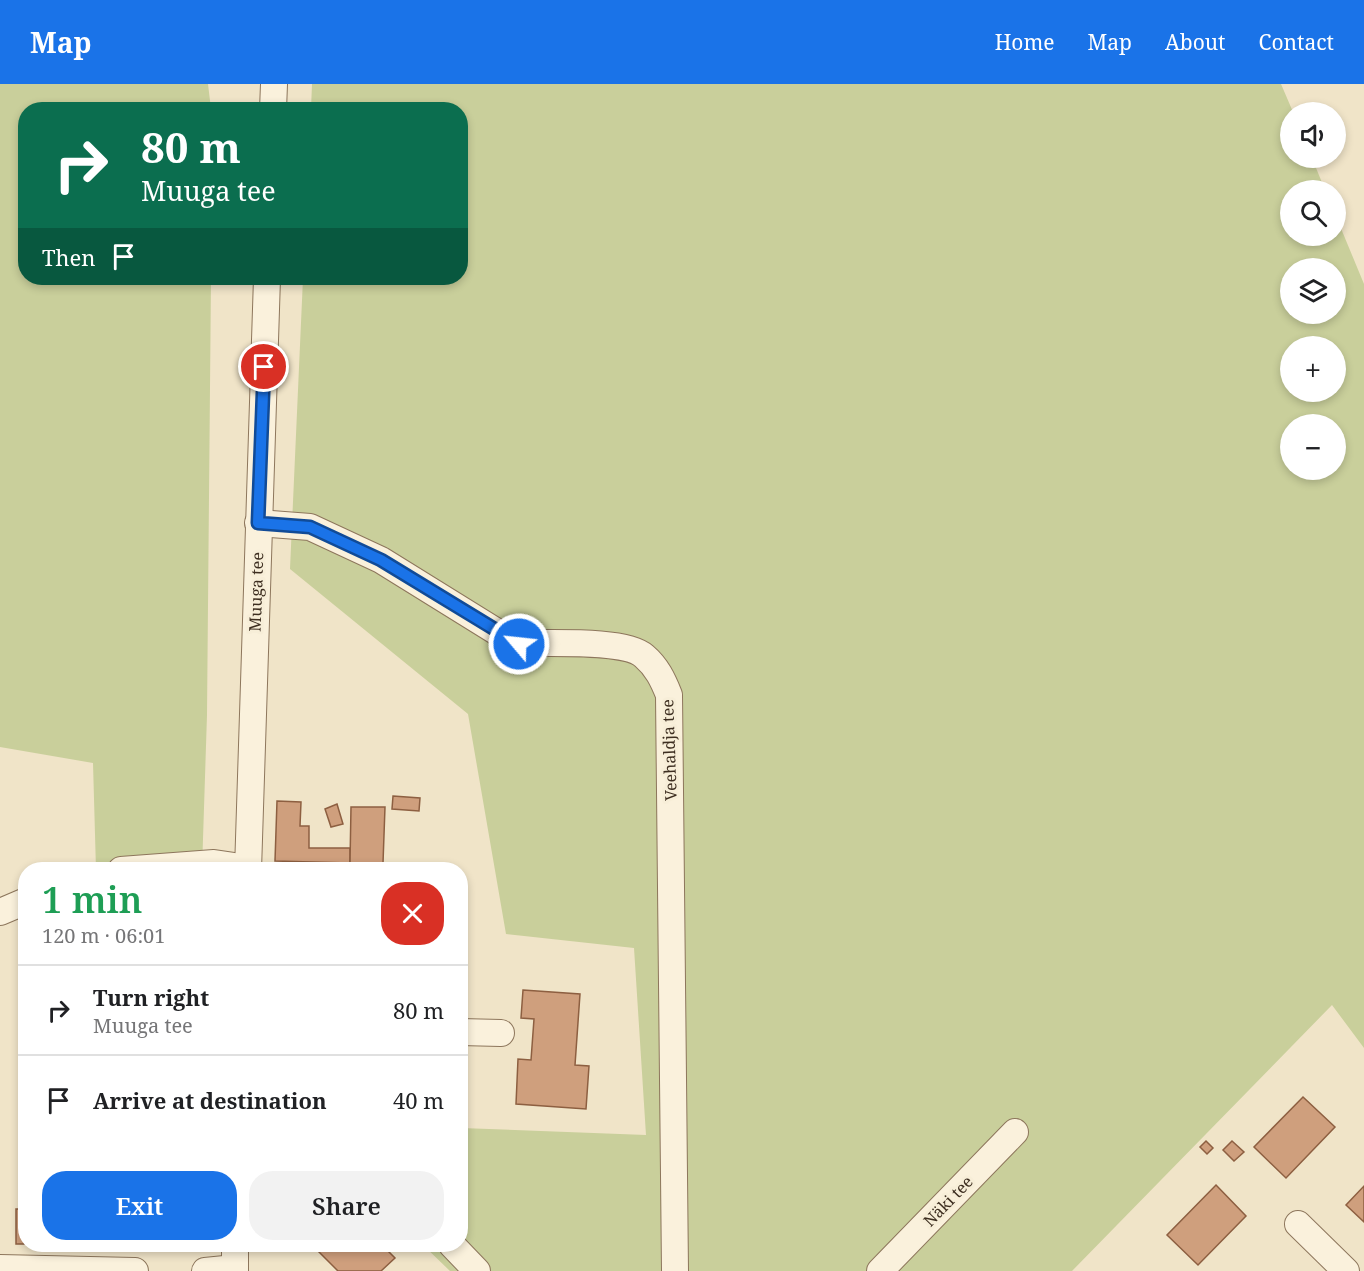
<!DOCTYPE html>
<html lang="en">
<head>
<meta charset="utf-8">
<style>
	body { margin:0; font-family:"Noto Serif",serif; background:#f2f2f2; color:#202124; height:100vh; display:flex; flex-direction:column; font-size:22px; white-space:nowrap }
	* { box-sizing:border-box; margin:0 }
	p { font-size:20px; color:#757577 }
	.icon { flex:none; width:33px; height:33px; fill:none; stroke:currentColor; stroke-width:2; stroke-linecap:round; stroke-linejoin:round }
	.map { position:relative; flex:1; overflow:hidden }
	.panel { position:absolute; left:18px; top:778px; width:450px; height:390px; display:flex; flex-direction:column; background:#fff; border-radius:24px; box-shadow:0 3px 9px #0003 }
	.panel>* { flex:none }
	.banner { position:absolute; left:18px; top:18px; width:450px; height:183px; border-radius:24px; box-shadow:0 3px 9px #0003; background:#0b6e4f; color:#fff; overflow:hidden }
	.fabs { position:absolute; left:1280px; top:18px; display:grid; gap:12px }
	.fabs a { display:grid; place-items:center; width:66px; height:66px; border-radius:50%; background:#fff; box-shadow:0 3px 9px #0003; font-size:30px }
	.pin { position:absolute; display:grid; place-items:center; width:51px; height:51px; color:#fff; margin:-26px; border:3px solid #fff; border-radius:50%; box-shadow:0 2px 6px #0007 }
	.me { position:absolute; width:66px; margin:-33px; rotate:298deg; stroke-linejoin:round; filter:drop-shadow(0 0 4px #0008) }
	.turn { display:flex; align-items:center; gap:21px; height:126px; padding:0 24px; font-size:27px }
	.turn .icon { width:78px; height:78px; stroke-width:2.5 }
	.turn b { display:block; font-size:42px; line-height:51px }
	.then { display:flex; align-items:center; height:57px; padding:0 24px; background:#0003; gap:12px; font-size:22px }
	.round { display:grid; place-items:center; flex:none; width:63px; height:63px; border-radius:24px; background:#f2f2f2 }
	.head { display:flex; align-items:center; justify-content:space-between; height:102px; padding:0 24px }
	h1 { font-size:36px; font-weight:600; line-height:45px; color:#1e9e55 }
	.button { display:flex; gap:12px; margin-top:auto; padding:12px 24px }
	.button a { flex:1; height:69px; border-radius:24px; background:#1a73e8; color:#fff; font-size:24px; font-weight:600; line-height:69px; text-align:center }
	.button a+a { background:#f2f2f2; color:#202124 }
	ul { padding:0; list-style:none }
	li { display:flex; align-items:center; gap:18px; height:90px; padding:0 24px; border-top:2px solid #e0e0e0 }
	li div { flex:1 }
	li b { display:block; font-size:22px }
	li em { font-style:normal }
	header { display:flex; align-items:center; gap:36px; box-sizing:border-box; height:84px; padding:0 30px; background:#1a73e8; color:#fff }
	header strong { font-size:28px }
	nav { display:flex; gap:33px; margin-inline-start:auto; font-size:21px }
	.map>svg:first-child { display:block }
	.green { fill:#c9cf9b; fill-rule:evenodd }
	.building { fill:#cf9f7d; stroke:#8d5f41; stroke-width:1.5 }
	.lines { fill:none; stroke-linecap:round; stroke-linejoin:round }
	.minor-casing { stroke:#8d765c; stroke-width:28 }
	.minor { stroke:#faf1dc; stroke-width:26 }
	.route-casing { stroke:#114b97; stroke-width:15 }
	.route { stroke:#1a73e8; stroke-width:10 }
	.labels { text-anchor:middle; stroke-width:6; stroke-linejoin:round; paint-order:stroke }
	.street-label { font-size:16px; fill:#3d2e20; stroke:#f7eed8 }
</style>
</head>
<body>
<header>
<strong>Map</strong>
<nav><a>Home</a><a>Map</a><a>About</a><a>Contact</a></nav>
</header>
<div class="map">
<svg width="1364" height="1187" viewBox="0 0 1364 1187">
	<rect width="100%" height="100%" fill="#f0e4c8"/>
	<g class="green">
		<path d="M0,0H208L211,25L26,26V194H211L207,631L202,786H96L93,679L0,663Z"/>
		<path d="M312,0H1281L1293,28H1290V74H1312L1325,106H1290V152H1335V130L1364,200V964L1332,921L1072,1187H450L423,1161H460L461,1044L646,1051L634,864L506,850L468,630L290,485L303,194H460V26L311,25ZM1290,184H1335V230H1290ZM1290,262H1335V308H1290ZM1290,340H1335V386H1290Z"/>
	</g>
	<g class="building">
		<path d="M393,712L420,714L419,727L392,725Z"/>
		<path d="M277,717L301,718L300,742H309V764H350V779L275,777Z"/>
		<path d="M337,720L343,740L331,743L325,725Z"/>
		<path d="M351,723H385L383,779H350Z"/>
		<path d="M523,906L580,910L575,981L589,982L586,1025L516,1020L518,975L531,976L534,935L521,934Z"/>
		<path d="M1303,1013L1335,1043L1286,1094L1254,1063Z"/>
		<path d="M1206,1057L1213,1064L1207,1070L1200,1063Z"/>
		<path d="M1232,1057L1244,1068L1234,1077L1223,1066Z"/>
		<path d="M1216,1101L1246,1132L1198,1181L1167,1151Z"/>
		<path d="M1364,1102V1138L1346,1121Z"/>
		<rect x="16" y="1125" width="10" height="35"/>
		<path d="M318,1161H382L395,1174L381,1187H338L315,1164Z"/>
	</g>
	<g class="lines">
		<defs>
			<g id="minor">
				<path d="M273,26L274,0"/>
				<path d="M258,439L310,443L381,476L510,556L519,559C547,560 625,555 644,572C657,583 663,596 669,611L675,1187"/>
				<path d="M121,786L214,779L248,784"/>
				<path d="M248,786L267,194"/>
				<path d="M0,828L26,817"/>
				<path d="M460,948L501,949"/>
				<path d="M1298,1140L1346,1187"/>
				<path d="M452,1161L477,1187"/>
				<path d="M0,1184L135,1187"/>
				<path d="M205,1187L235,1184"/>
				<path d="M235,1187V1161"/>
				<path d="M880,1187L1015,1048"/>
			</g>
		</defs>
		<use href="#minor" class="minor-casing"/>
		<use href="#minor" class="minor"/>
	</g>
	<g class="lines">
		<defs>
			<path id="route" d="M264,283L258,439L310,443L381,476L519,560"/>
		</defs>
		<use href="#route" class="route-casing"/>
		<use href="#route" class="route"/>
	</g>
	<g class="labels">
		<g class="street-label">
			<text transform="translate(256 508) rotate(-88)" y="6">Muuga tee</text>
			<text transform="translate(669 666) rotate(-92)" y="6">Veehaldja tee</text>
			<text transform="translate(948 1117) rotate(-46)" y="6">Näki tee</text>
		</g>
	</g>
</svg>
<div class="fabs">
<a><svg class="icon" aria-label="sound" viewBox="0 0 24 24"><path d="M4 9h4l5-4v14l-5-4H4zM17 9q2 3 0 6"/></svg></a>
<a><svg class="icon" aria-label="search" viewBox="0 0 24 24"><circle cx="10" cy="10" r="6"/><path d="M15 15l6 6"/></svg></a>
<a><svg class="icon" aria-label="layers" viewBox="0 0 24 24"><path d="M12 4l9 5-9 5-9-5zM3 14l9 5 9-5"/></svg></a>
<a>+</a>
<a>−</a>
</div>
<div class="pin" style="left:264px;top:283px;background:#d93025"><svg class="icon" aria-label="arrive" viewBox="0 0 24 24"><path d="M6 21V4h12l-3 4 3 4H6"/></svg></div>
<svg class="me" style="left:519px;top:560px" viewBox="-20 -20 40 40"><circle r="17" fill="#1a73e8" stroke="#fff" stroke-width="3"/><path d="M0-11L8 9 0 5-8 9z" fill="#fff"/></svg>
<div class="banner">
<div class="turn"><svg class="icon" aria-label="right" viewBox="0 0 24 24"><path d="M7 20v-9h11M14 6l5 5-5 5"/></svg><div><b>80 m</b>Muuga tee</div></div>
<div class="then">Then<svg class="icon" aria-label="arrive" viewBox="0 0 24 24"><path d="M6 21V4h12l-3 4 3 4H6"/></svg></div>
</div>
<section class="panel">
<div class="head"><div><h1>1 min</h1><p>120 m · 06:01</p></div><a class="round" style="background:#d93025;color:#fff"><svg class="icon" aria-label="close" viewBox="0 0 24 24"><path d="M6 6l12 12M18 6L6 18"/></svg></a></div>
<ul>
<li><svg class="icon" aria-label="right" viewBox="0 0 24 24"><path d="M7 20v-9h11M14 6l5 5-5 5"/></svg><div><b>Turn right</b><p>Muuga tee</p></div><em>80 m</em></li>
<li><svg class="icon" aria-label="arrive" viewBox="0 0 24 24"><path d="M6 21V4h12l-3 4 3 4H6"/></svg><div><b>Arrive at destination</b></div><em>40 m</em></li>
</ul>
<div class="button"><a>Exit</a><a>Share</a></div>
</section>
</div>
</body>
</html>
